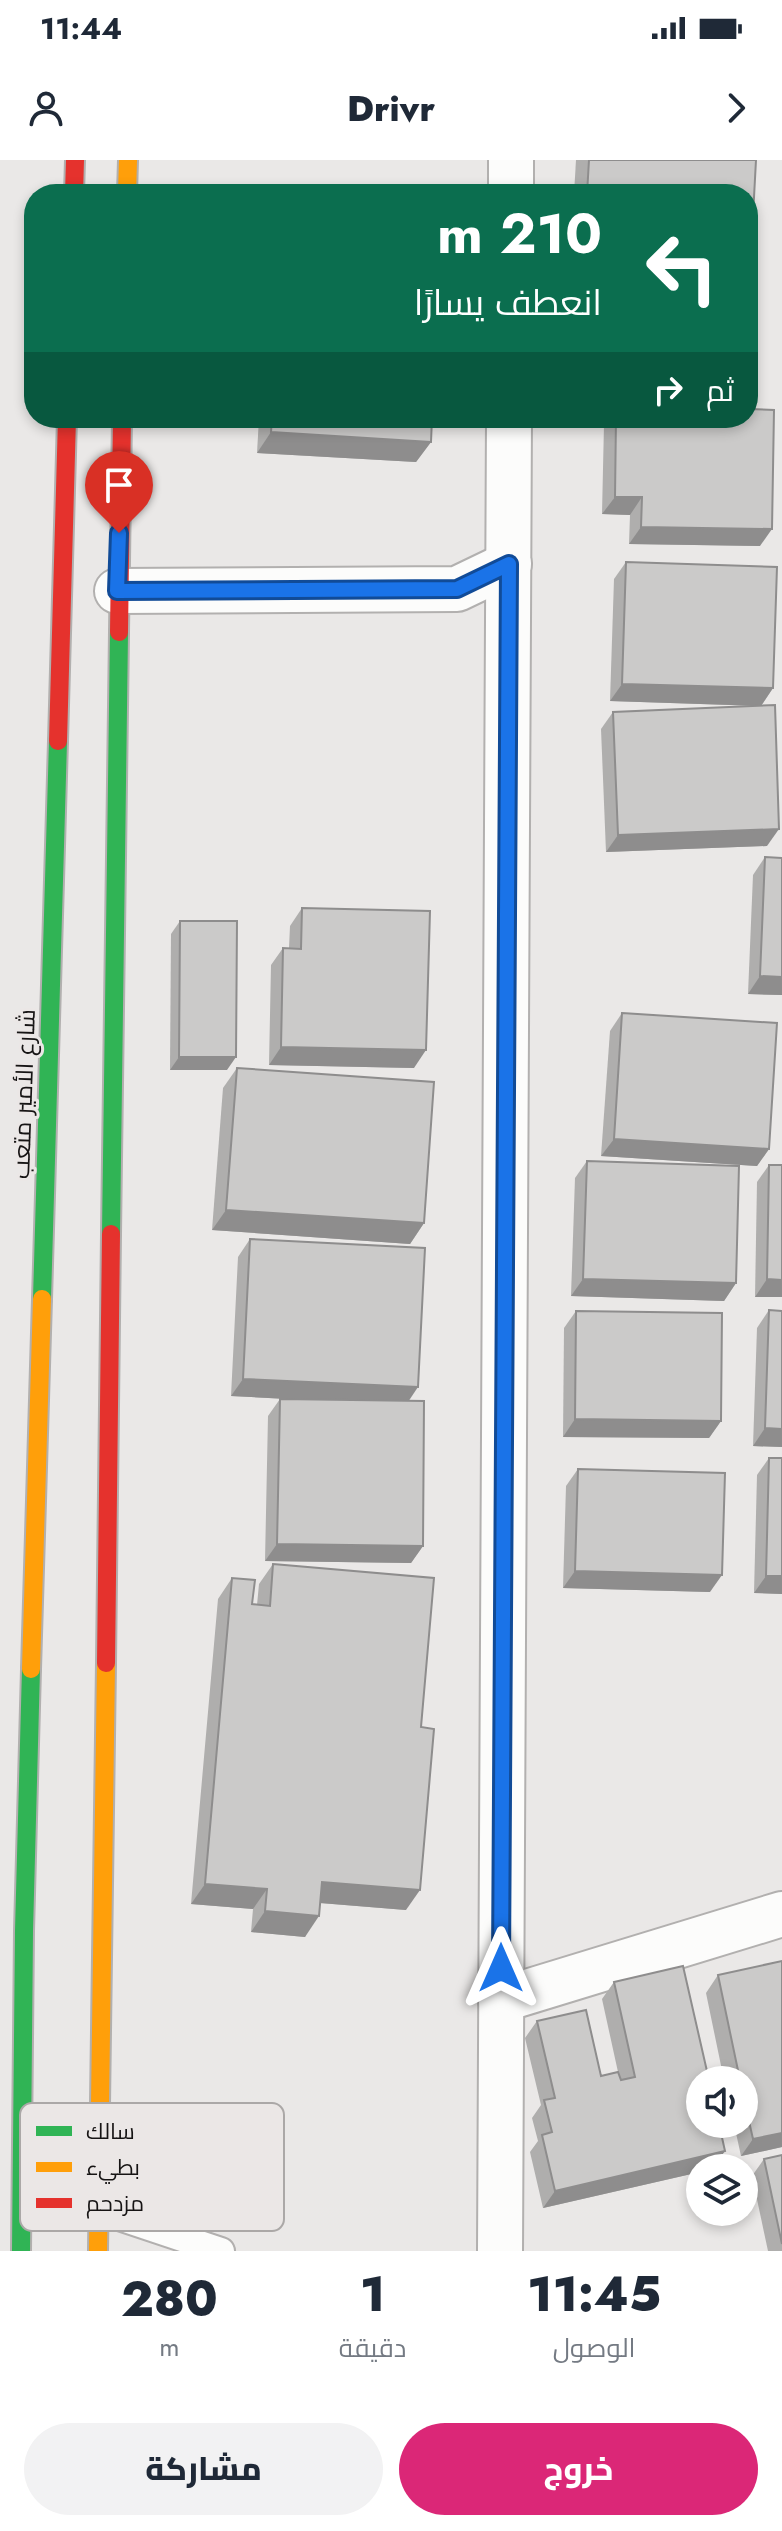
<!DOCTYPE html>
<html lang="ar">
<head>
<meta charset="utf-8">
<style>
	body { margin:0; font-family:Jost,Cairo,sans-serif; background:#f2f2f3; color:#1f2937; direction:rtl; height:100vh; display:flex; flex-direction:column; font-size:30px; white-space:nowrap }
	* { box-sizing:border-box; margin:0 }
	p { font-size:26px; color:#747a83 }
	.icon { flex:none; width:44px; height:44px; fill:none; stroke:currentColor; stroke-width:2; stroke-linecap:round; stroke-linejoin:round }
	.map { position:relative; height:2091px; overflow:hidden; direction:ltr }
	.side { display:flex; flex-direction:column; background:#fff; flex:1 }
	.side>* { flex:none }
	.top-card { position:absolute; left:24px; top:24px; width:734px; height:244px; border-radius:32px; box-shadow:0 4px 12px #0003; direction:rtl; background:#0b6e4f; color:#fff; overflow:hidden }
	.controls { position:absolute; left:686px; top:1906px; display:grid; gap:16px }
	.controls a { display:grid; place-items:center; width:72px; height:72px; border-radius:50%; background:#fff; box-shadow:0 4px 12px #0003; font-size:40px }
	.pin { position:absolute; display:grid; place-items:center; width:68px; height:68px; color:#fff; margin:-82px -34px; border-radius:50% 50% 50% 0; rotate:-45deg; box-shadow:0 0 8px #0007 }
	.pin .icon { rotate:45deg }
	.me { position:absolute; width:88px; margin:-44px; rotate:0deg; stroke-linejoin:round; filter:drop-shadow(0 0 6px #0008) }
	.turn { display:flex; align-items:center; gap:28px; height:168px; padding:0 24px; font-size:36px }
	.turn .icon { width:104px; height:104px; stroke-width:2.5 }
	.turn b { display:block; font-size:56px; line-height:68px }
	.then { display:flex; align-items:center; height:76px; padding:0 24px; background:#0003; gap:16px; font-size:30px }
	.eta { display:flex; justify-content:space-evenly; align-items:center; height:136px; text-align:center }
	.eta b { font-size:48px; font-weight:800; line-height:56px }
	.action { display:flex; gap:16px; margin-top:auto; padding:16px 24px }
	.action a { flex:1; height:92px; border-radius:48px; background:#db2777; color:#fff; font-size:32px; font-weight:800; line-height:92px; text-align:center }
	.action a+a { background:#f2f2f3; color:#1f2937 }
	.status { display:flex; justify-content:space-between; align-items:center; height:56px; padding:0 40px; background:#fff; direction:ltr }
	.status svg { height:22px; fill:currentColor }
	header { display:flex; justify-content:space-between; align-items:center; height:104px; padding:0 24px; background:#fff; font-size:36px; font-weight:800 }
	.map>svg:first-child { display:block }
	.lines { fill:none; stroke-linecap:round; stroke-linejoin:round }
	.lane-casing { stroke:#b2b0af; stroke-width:30 }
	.street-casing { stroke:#b2b0af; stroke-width:48 }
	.fast-casing { stroke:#b2b0af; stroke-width:22 }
	.slow-casing { stroke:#b2b0af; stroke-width:22 }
	.jam-casing { stroke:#b2b0af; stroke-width:22 }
	.lane { stroke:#fcfcfb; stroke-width:26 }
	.street { stroke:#fcfcfb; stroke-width:44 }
	.fast { stroke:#30b455; stroke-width:18 }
	.slow { stroke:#ff9f0a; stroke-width:18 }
	.jam { stroke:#e5322d; stroke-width:18 }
	.wall { fill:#afaead }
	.shaded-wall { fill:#8e8d8d }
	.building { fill:#cbcac9; stroke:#8e8d8d; stroke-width:2 }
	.route-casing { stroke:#114b97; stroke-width:20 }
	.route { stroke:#1a73e8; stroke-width:14 }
	.labels { text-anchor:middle; stroke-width:6; stroke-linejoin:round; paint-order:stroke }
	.street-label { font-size:24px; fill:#161414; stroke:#ebe7e6 }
	.key { fill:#ebe7e6; stroke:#aba8a7; stroke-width:2 }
	.key-label { font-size:22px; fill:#161414 }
</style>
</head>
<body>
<div class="status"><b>11:44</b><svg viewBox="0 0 49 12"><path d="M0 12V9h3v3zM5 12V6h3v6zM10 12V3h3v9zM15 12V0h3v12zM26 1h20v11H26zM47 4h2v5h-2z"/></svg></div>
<header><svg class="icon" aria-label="forward" viewBox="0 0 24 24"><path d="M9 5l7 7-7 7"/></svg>Drivr<svg class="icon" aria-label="person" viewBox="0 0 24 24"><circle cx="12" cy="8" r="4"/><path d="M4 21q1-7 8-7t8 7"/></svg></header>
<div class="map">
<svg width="782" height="2091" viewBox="0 0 782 2091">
	<rect width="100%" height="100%" fill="#eae8e7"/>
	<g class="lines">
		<defs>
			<path id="lane" d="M98,2050L221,2091"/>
			<g id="street">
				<path d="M511,34V0"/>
				<path d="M117,431L457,429L509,404"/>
				<path d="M501,1840L782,1754"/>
				<path d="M500,2091L509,258"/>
			</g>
			<g id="fast">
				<path d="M111,1074L119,472"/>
				<path d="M42,1139L58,581"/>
				<path d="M21,2091L24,1771L31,1509"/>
			</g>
			<g id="slow">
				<path d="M127,34L128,0"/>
				<path d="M31,1509L42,1139"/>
				<path d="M98,2091L106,1503"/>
			</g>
			<g id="jam">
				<path d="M74,34L75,0"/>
				<path d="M119,472L122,258"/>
				<path d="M58,581L67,258"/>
				<path d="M106,1503L111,1074"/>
			</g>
		</defs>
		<use href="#lane" class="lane-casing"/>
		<use href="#street" class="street-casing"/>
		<use href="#fast" class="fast-casing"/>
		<use href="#slow" class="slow-casing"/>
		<use href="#jam" class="jam-casing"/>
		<use href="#lane" class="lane"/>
		<use href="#street" class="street"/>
		<use href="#fast" class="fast"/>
		<use href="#slow" class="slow"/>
		<use href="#jam" class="jam"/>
	</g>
	<g class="wall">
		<path d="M576,0H756L748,34H574Z"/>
		<path d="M259,258H432L431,282L416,302L257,293Z"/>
		<path d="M609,258H748L760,386L629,384L630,355L602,354L604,264Z"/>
		<path d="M626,402L773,528L761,546L610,541L614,419Z"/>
		<path d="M613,552L767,686L606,692L601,569Z"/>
		<path d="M765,697L782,698V835L748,834L753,715Z"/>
		<path d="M302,748L414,908L269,905L271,805L283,788H289L290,766Z"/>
		<path d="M180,761L227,910H170L171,774Z"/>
		<path d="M622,853L769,989L757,1006L601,996L610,871Z"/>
		<path d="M237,908L424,1063L410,1084L212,1070L223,928Z"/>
		<path d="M587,1001L736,1123L724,1141L571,1136L575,1018Z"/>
		<path d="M769,1005L782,1137H755L757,1022Z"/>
		<path d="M250,1079L409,1241L423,1386L411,1403L265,1401L268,1256L280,1239L305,1240L231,1236L238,1097Z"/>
		<path d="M769,1150L782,1287L753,1286L757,1168Z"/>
		<path d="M576,1151L721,1261L709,1278L563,1277L564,1168Z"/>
		<path d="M769,1298H782V1434L754,1433L757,1315Z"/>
		<path d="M578,1309L710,1432L563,1428L566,1326Z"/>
		<path d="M273,1404L406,1750L320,1743L305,1777L251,1772L253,1749L191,1744L218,1439L232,1418L252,1444L257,1445L259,1424Z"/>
		<path d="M782,1801V1987L741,1996L734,1964H744V1920H724L706,1833L718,1815Z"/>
		<path d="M614,1822L700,2008V2012L543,2048L530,1992L538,1981L532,1958L541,1945L525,1878L537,1861L601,1916L618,1912L602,1839Z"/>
		<path d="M782,1995V2091H768L752,2016L764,1999Z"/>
	</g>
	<g class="shaded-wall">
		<path d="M271,272L431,282L416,302L257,293Z"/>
		<path d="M615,337H642L630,355L602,354Z"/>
		<path d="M641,367L772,369L760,386L629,384Z"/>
		<path d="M622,524L773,528L761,546L610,541Z"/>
		<path d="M779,669L767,686L606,692L618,675Z"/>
		<path d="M760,816L782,817V835L748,834Z"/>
		<path d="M281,887L426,890L414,908L269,905Z"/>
		<path d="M179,897H236L227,910H170Z"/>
		<path d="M614,979L769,989L757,1006L601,996Z"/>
		<path d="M226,1050L424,1063L410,1084L212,1070Z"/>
		<path d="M583,1119L736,1123L724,1141L571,1136Z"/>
		<path d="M767,1119L782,1120V1137H755Z"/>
		<path d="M243,1219L418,1227L406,1245L231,1236Z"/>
		<path d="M575,1259L721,1261L709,1278L563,1277Z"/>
		<path d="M765,1268L782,1269V1287L753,1286Z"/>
		<path d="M277,1384L423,1386L411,1403L265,1401Z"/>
		<path d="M575,1411L722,1415L710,1432L563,1428Z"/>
		<path d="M766,1416H782V1434L754,1433Z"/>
		<path d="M322,1722L420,1730L406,1750L308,1742Z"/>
		<path d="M205,1724L267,1729L253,1749L191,1744Z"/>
		<path d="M265,1751L319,1756L305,1777L251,1772Z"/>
		<path d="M782,1973V1987L741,1996L753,1979Z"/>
		<path d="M725,1991L713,2008H700V2012L543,2048L555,2031Z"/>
	</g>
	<g class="building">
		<path d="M589,0H756L748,149V34H587Z"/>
		<path d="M748,249L774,250L772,369L641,367L642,337H615L616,258H748Z"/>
		<path d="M272,258H432L431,282L271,272Z"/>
		<path d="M626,402L777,407L773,528L622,524Z"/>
		<path d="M775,545L779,669L618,675L613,552Z"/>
		<path d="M765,697L782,698V817L760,816Z"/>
		<path d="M302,748L430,751L426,890L281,887L283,788L301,789Z"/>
		<path d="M180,761H237L236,897H179Z"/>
		<path d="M622,853L777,863L769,989L614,979Z"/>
		<path d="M237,908L434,922L424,1063L226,1050Z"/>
		<path d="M587,1001L739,1006L736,1123L583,1119Z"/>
		<path d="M769,1005H782V1120L767,1119Z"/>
		<path d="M250,1079L425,1088L418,1227L243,1219Z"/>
		<path d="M769,1150L782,1151V1269L765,1268Z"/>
		<path d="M576,1151L722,1153L721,1261L575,1259Z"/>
		<path d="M280,1239L424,1241L423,1386L277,1384Z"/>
		<path d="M769,1298H782V1416H766Z"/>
		<path d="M578,1309L725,1313L722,1415L575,1411Z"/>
		<path d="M273,1404L434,1418L421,1567L434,1569L420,1730L322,1722L319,1756L265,1751L267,1729L205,1724L232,1418L255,1420L252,1444L270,1446Z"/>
		<path d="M782,1801V1973L753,1979L744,1939V1920H740L718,1815Z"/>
		<path d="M683,1806L709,1920H700V1964H719L725,1991L555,2031L542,1975L552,1972L544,1940L555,1938L537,1861L586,1850L601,1916L618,1912L621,1920L635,1917L614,1822Z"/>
		<path d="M782,1995V2084L764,1999Z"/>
	</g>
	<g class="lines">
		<defs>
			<path id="route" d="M119,373L117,431L457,429L509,404L501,1808"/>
		</defs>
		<use href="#route" class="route-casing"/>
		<use href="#route" class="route"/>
	</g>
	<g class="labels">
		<g class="street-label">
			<text transform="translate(24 934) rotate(-88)" y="8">شارع الأمير متعب</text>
		</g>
	</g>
	<rect x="20" y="1943" width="264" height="128" rx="12" class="key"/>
	<rect x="36" y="1966" width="36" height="10" fill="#30b455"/>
	<rect x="36" y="2002" width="36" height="10" fill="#ff9f0a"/>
	<rect x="36" y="2038" width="36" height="10" fill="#e5322d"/>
	<g class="key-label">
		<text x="86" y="1979">سالك</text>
		<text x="86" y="2015">بطيء</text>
		<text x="86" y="2051">مزدحم</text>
	</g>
</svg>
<div class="controls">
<a><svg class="icon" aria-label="sound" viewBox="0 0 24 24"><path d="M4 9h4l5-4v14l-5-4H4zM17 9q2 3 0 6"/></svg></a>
<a><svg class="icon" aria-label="layers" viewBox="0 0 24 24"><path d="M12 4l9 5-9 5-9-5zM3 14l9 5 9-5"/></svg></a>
</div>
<div class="pin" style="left:119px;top:373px;background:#d93025"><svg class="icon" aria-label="arrive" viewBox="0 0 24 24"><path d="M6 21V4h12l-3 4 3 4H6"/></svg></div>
<svg class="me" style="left:501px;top:1808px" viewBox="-20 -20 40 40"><path d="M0-17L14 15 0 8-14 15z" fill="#1a73e8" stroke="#fff" stroke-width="4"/></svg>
<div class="top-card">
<div class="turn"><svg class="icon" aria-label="left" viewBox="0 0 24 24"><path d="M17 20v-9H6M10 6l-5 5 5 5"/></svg><div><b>210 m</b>انعطف يسارًا</div></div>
<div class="then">ثم<svg class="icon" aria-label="right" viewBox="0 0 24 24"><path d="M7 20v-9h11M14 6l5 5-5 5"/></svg></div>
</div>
</div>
<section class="side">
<div class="eta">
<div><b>11:45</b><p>الوصول</p></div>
<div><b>1</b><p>دقيقة</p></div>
<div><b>280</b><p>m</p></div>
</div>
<div class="action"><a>خروج</a><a>مشاركة</a></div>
</section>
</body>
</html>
